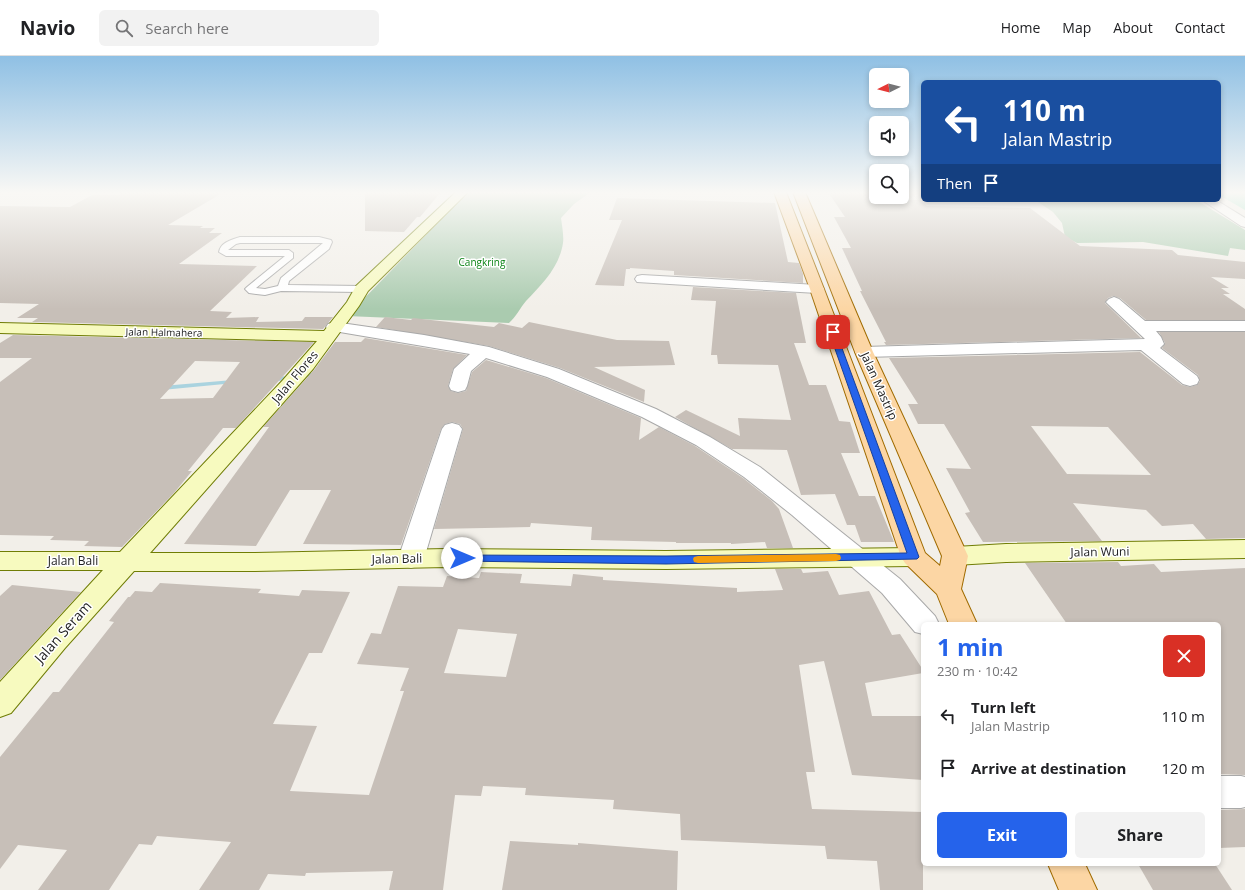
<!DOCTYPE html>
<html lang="en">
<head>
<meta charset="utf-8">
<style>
	body { margin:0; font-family:"Open Sans",sans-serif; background:#f2f2f2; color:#202124; height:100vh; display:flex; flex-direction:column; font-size:15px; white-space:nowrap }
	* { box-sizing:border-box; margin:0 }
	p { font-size:13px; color:#757577 }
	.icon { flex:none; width:22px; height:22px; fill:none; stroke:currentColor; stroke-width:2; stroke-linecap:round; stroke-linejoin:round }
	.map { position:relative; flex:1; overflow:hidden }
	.drawer { position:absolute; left:921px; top:566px; width:300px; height:244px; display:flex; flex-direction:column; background:#fff; border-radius:6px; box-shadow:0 2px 6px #0003 }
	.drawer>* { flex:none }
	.top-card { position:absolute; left:921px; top:24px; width:300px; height:122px; border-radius:6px; box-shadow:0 2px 6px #0003; background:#1a4fa0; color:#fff; overflow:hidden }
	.needle { width:26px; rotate:264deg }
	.buttons { position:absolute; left:869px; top:12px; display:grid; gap:8px }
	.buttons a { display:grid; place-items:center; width:40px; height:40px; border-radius:6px; background:#fff; box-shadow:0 2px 6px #0003; font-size:20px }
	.pin { position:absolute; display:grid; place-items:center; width:34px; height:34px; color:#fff; margin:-17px; border-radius:8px; box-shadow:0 2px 6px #0006 }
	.me { position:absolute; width:44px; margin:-22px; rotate:90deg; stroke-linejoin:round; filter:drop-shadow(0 0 3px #0008) }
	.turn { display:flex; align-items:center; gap:14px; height:84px; padding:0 16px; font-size:18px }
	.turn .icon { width:52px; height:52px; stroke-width:2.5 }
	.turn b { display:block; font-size:28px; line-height:34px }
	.then { display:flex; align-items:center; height:38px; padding:0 16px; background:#0003; gap:8px; font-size:15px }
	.round { display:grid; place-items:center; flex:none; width:42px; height:42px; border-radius:6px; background:#f2f2f2 }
	.overview { display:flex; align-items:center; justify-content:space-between; height:68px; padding:0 16px }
	h1 { font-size:24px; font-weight:700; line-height:30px; color:#2563eb }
	.button { display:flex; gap:8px; margin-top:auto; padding:8px 16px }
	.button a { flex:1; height:46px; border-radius:6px; background:#2563eb; color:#fff; font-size:16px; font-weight:700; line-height:46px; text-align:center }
	.button a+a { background:#f2f2f2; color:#202124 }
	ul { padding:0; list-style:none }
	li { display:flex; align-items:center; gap:12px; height:52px; padding:0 16px }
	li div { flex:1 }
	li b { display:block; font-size:15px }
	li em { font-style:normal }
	header { display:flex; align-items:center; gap:24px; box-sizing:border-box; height:56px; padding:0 20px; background:#fff; border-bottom:1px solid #e0e0e0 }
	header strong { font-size:19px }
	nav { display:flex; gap:22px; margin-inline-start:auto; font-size:14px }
	.search { width:280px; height:36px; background:#f2f2f2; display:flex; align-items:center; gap:10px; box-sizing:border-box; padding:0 14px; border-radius:6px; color:#757577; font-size:15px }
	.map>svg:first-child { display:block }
	.cemetery { fill:#aacbaf }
	.pitch { fill:#88e0be }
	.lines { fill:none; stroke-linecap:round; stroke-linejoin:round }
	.stream { fill:#aad3df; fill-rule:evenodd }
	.building { fill:#c7bfb8; fill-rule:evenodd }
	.lane-casing { stroke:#a9a9a9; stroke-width:2 }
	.street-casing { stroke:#a9a9a9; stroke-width:2 }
	.secondary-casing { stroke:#707d05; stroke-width:2 }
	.primary-casing { stroke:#a06b00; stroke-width:2 }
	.lane { fill:#fff; fill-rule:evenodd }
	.street { fill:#fff; fill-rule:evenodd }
	.secondary { fill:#f7fabf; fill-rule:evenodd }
	.primary { fill:#fcd6a4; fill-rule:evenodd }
	.route { fill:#2563eb; stroke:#184099 }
	.slow { fill:#f59e0b }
	.labels { text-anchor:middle; stroke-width:3; stroke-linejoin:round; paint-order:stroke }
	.far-park-label { font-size:10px; fill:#0c8416; stroke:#fff }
	.far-street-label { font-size:10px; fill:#222; stroke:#fff }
	.street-label { font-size:12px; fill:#222; stroke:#fff }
	.near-street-label { font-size:14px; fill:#222; stroke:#fff }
</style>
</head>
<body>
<header>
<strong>Navio</strong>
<div class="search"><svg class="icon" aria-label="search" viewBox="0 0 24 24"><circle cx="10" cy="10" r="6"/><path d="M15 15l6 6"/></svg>Search here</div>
<nav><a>Home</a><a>Map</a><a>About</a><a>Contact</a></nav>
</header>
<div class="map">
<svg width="1245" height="834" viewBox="0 0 1245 834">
	<rect width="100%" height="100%" fill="#f2efe9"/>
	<g class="cemetery">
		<path d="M468,136H591L574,148L561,162C562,170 564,180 563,187C559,212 542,228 526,245C520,252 516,261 509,267L347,260Z"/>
		<path d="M1035,144H1196L1245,174V194L1230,192L1228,200L1143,186L1077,187L1065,181L1062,167L1053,156Z"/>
	</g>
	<path class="pitch" d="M1219,136H1245V154L1219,139Z"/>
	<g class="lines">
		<g class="stream">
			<path d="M319,316L321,317V319L271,326L268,324L271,322Z"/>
			<path d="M233,324L235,325V327L162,334L159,332L162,330Z"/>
		</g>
	</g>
	<g class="building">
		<path d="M123,136H224L168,169L203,170L200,172H215L209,177H222L179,208L257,210L210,255L232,256L226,262L259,261L256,266L302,265L305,261H333L323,273L32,266L38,262H17L39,248L0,247V150L70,151L92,139H119Z"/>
		<path d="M365,136H441L420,161H417L404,176L365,175Z"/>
		<path d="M828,136H867L872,142L906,141L909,144H920L927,150L1030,152L1080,190L1172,194L1178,199L1245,206V223L1211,221L1229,232H1221L1230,238H1223L1245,253V264H1146L1120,242L1113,240L1108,242L1105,247L1141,282L886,289L884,286H886L860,235H862L842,192H851L834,161H845Z"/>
		<path d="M617,142L775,147L788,206L799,207L803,218V227L674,219V215L630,212V213H626L624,230L595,229L622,164H609Z"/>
		<path d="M693,231L796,237L806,287H794L809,329H826L839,365L850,366L860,397H841L859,440H875L894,486H861L855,469H847L835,438L801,439L787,394L732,393L675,361L686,354L740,380L738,362L791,364L778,309L718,308L717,299H711L716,245L691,244Z"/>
		<path d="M385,261L411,264L413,262L494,271L499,267L522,272L529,266L617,284L669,285L675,309L594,311L645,334L644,346L560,312L489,290L376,271Z"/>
		<path d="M1159,276H1245V482L1206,483L1193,468L1162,470L1146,454L1073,447L1102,485L983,486L965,457L970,456L946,412L971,413L944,368H918L908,348H918L889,302L1140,296L1182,329L1190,331L1197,329L1200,325L1198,319L1162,292L1165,287ZM1031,370L1108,371L1151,419L1067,418Z"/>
		<path d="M13,279L314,286L236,372H223L188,415H192L174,437L122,491L84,490L89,485L50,484L54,480L0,479V326L32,302H0V287ZM195,305L240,306L213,342L160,343Z"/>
		<path d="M365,282L467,299L453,313L448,330L451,335L458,337L466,335L472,316L486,304L546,322L641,362L639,384L659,371L695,390L743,422L772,445L779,453L793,492H767L765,486L731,488V487H676V486L591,484L592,471L531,467L530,471L434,473L463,373L460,368L452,366L445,368L441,373L401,489L303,488L331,434H290L256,490L184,488L269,371H263L314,314L335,286H361Z"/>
		<path d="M1118,506L1121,510L1154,508L1161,516L1245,512V719L1219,718V568H1067L1025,507Z"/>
		<path d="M775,513H801L803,517L828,515L839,539L869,535L892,579L900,578L923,614V617L865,627L872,660H923V724L852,719L824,605L799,609L815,716H806L812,753L923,756V834H880L877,805L827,803L825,790L681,784L680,758L613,753L614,744L525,739L526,732L483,730L481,740L455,739L443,834H389L393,815L306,817L305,820L268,818L259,834H199L231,786L157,780L152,789L139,788L109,834H38L67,794L18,789L0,813V701L53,636H59L114,566L109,565L128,541H130L135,535L152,536L160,527L261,533L258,537L299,540L302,534L350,536L322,597H309L273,668L317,670L290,735L369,739L404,635H400L409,612L357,608L371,577L381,578L398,530L443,531L447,520L479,522L481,516L522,518L520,527L571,530L573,518L603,521V524L737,532V536L783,534ZM458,573L517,578L506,621L444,617Z"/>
		<path d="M12,529L81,536L0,624V540Z"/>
		<path d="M1245,753V791L1219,792V754Z"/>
		<path d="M510,785L578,789V787L678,795L677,834H502Z"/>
		<path d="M1138,808H1215L1232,834H1153Z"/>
	</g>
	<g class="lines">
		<defs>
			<path id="lane" d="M240,181H319L331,184L332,186L329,193L289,225L288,229L361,230L366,233L361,236L281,235L265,239L249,237L245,233L247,231L285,200H226L219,196C221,186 231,184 240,181ZM240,187H323L281,222L278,230L265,233L256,232L293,202V197L289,194H228L236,188Z"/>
			<g id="street">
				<path d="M1202,144H1216L1245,162V171L1241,170Z"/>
				<path d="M642,219L817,229L822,230L824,233L822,236L817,237L637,226L635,223L637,220Z"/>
				<path d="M1114,241L1119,243L1145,265H1245V275H1156L1161,281L1164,288L1160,292L1197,320L1199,324L1197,328L1190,330L1183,328L1141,294L864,301L858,300L855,296L858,292L864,291L1145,283L1109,249L1106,246L1109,243Z"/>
				<path d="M334,266L424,279L489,291L559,313L656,353L710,381L760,411L900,523L935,560L939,568H923V578L915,576L882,537L792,459L744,421L696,389L642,361L547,321L486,302L471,315L467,330L465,334L458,336L451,334L449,330L454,313L470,298L328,274L326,271L328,268Z"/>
				<path d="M452,367L459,369L462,373L424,503L420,509L411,512L402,509L398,503L442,373L445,369Z"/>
				<path d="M1219,720H1241L1245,721V751L1241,752H1219Z"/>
			</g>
			<g id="secondary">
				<path d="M456,136H468L368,235L359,250L313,313L150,497H255L446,493L666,495L914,492L923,495L927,501L923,507L914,510L666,513L446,511L255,515H134L65,592L11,657L0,661V626L103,514H0V496H120L283,324L317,285L0,277V267L324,275L347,246L356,230Z"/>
				<path d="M1245,484V502L1006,506L955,509L946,506L942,500L946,494L955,491L1006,488Z"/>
			</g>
			<g id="primary">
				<path d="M774,136H786L824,233L925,497L940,510L942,500L855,296L793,136H805L873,296L968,500L961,533L977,568H949L937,538L905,507L901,501L810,233Z"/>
				<path d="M1048,808H1085L1097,834H1059Z"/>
			</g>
		</defs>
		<use href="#lane" class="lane-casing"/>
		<use href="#street" class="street-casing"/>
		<use href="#secondary" class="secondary-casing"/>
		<use href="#primary" class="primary-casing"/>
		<use href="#lane" class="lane"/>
		<use href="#street" class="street"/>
		<use href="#secondary" class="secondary"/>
		<use href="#primary" class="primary"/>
	</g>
	<linearGradient id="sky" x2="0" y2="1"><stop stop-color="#8fc0e4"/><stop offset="0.54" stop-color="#f9f8f5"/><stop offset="1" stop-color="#f9f8f5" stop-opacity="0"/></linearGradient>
	<rect width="1245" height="253" fill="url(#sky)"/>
	<path class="route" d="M833,274L836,276L919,501L917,503L666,508L459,505L457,502L459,500L462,499L666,500L907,497L829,276Z"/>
	<path class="slow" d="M836,498L840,499L841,502L840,504L836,505L698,507L694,506L693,503L694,501L698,500Z"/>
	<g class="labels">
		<g class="far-park-label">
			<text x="482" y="210">Cangkring</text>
		</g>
		<g class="far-street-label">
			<text transform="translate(164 276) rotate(1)" y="4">Jalan Halmahera</text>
		</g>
		<g class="street-label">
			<text transform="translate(295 321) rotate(-50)" y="4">Jalan Flores</text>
			<text transform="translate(879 330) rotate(66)" y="4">Jalan Mastrip</text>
			<text transform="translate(1100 496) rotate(-1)" y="4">Jalan Wuni</text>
			<text transform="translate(397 503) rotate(-1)" y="4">Jalan Bali</text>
			<text x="73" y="509">Jalan Bali</text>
		</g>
		<g class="near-street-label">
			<text transform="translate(63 576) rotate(-48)" y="5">Jalan Seram</text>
		</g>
	</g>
</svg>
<div class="buttons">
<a><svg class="needle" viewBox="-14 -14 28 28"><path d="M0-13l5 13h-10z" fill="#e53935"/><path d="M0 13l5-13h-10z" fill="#757577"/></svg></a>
<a><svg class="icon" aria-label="sound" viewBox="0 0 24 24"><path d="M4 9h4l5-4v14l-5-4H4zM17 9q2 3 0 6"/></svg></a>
<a><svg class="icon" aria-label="search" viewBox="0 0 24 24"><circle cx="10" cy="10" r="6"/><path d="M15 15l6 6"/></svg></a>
</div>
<div class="pin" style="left:833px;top:276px;background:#d93025"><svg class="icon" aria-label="arrive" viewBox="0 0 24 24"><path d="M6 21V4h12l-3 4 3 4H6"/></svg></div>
<svg class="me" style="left:462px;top:502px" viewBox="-20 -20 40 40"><circle r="19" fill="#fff"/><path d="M0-13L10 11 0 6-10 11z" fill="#2563eb"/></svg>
<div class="top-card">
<div class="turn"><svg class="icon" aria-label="left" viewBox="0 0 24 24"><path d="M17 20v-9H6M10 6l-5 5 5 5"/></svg><div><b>110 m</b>Jalan Mastrip</div></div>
<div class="then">Then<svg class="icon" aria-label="arrive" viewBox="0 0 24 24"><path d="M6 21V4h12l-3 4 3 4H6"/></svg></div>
</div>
<section class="drawer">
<div class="overview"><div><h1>1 min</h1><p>230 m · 10:42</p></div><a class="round" style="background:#d93025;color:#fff"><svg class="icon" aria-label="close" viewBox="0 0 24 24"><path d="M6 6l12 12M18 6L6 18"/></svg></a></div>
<ul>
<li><svg class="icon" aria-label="left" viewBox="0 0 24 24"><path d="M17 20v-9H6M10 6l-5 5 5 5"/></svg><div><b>Turn left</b><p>Jalan Mastrip</p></div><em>110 m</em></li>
<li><svg class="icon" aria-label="arrive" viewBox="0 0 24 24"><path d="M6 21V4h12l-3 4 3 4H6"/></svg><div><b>Arrive at destination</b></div><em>120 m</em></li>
</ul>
<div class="button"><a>Exit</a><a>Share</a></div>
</section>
</div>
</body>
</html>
